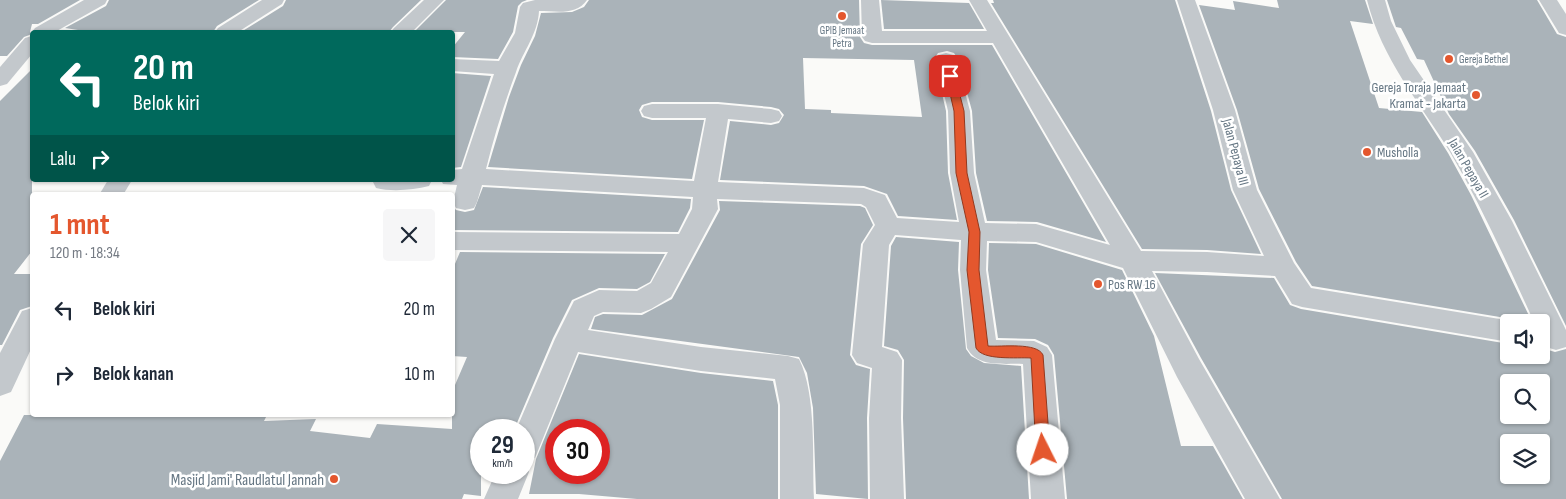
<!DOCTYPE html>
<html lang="id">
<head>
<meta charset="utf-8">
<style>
	body { margin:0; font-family:"Sofia Sans Condensed",sans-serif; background:#f6f6f7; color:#1f2937; height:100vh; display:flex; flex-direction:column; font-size:19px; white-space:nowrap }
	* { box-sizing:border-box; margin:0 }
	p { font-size:16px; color:#747a83 }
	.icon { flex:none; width:28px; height:28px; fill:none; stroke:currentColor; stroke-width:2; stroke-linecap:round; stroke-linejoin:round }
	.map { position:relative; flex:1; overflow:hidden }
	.details { position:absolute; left:30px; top:192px; width:425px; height:225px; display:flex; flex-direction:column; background:#fff; border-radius:5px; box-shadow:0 1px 4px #0004 }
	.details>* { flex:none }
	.top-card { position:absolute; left:30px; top:30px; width:425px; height:152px; border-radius:5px; box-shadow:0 1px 4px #0004; background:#00695c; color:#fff; overflow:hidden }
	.fabs { position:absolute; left:1500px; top:314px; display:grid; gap:10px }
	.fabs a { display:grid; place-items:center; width:50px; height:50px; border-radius:5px; background:#fff; box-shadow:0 1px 4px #0004; font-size:25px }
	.speed { position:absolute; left:470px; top:419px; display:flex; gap:10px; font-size:25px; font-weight:700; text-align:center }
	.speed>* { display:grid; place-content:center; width:65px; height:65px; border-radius:50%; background:#fff; box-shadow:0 1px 4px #0004; line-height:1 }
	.speed small { font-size:12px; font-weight:400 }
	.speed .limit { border:8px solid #d22; background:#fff; color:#111 }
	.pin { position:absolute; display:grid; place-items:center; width:42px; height:42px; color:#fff; margin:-21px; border-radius:10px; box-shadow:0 2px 8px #0006 }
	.me { position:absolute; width:55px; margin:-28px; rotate:356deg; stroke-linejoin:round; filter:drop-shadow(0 0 4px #0008) }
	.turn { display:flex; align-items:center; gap:18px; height:105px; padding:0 20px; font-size:22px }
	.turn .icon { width:65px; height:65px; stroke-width:2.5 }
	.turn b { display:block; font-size:35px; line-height:42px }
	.then { display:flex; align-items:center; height:48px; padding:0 20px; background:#0003; gap:10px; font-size:19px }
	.round { display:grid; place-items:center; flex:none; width:52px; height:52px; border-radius:5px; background:#f6f6f7 }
	.overview { display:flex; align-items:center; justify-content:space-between; height:85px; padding:0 20px }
	h1 { font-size:30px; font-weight:700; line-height:38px; color:#e4572e }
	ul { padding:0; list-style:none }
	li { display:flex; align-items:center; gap:15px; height:65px; padding:0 20px }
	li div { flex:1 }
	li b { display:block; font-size:19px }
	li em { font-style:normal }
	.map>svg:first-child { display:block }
	.building { fill:#aab3b9; fill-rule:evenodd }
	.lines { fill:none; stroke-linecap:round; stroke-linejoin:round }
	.street { fill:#c3c8cc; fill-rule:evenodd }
	.route { fill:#e4572e; stroke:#94391e }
	.poi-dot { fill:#e4572e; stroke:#fff; stroke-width:2 }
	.labels { text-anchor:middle; stroke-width:5; stroke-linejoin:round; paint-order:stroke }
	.far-poi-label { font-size:11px; fill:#657683; stroke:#fff }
	.poi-label { font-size:14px; fill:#657683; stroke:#fff; text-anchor:start }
	.street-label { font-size:14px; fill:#657683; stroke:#fff }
	.near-poi-label { font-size:16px; fill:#657683; stroke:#fff; text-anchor:end }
</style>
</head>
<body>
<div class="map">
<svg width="1566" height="499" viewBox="0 0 1566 499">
	<rect width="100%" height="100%" fill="#fafaf8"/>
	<g class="building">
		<path d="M0,0H80L38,24H32L30,32L32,34L24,37L7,56H0Z"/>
		<path d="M109,0H259L217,26L213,32H91L65,28L106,6Z"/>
		<path d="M286,0H421L393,27L389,32H241L283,6Z"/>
		<path d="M446,0H527L522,2L518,6L513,32L498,59L452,57V48L465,32H414Z"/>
		<path d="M589,0H859L860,37L864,43L872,45H992L1106,242L1037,222L987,221L976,173L972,111L958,59L954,53L947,51L938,53L934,59L946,111L948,173L957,220L898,216L887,194L864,186L720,180L730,121L771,125L779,123L784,115L779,109L771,107L718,102H652L642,105L639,110L642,117L652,120H704L692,179L488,167L509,97L521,65L535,36L541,13L572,12L584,7ZM803,58L914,60L922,117L831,113V110L805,109Z"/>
		<path d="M881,0L969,3L984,29H884Z"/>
		<path d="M993,0H1175L1211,111L1231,190L1261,254L1207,250L1142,249L991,3H994Z"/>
		<path d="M1277,0H1365L1373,24L1350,21L1379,108L1422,112L1448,153L1471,195L1532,322H1520L1518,320L1312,286L1296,262L1259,189L1237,110L1199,5L1235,10L1233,1L1279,8Z"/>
		<path d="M1387,0H1537L1557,34L1566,37V326L1514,220L1475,151L1449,114L1424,60L1417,59L1401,28L1396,27Z"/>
		<path d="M32,69V251L14,274H32V306L20,310L2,345H0V101Z"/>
		<path d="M452,73L491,76L461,167L452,168Z"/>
		<path d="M483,187L691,199L690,208L678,232L452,230V205L456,210L465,212L474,210Z"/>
		<path d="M719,201L860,206L865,208L873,225L861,244L850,355L856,365L870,369L867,418L868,499L816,494L813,408L807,373L799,357L591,329L595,317L603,314L642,315L672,299L720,210Z"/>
		<path d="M896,237L959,242L958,270L966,349L971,356L984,363L1021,366L1029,499H906L903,418L904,360L898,350L884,346L891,246Z"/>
		<path d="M989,243L1036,244L1122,270L1154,336L1181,446H1213L1243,499H1067L1054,355L1048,345L1035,339L998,338L988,270Z"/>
		<path d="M460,252L665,254L650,282L637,289L599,288L572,300L553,338L514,430H481V496L464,494L462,499H0V461L24,415H267L264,421L316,419L310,431L370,438L377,424L452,429V392L467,357L452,356V271Z"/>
		<path d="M1155,273L1274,278L1290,305L1301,309L1509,344V355H1541V342L1545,349L1555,352L1566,349V499H1282L1201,358ZM1509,382H1541V415H1509ZM1509,442H1541V475H1509Z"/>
		<path d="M579,354L701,373L773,381L778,405V499H637L579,494H529L536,459ZM556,430H599V472H556Z"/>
	</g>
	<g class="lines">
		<g class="street">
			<path d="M84,0H107L105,4L55,32H32L35,28Z"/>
			<path d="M262,0H284L282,4L238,32H215L218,28Z"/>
			<path d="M424,0H444L412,32H391L394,28Z"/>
			<path d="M535,0H587C576,16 556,11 539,11C538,34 523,51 516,72C504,104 494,136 486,169L694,181L706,118H652L644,116L641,111L644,106L652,104H718L771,109L779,111L782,116L779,121L771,123L728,119L718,182L864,188L885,195L897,218L959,222L950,173L948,111L936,59L939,55L946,53L953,55L956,59L970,111L974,173L985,223L1036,224L1110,245L993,43H872L865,41L862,37L861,0H879L882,31H987L969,0H987L1141,251L1207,252L1264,256L1233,190L1213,110L1177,0H1195L1235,110L1257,190L1294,263L1311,288L1518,322H1509V342L1302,307L1292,304L1275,276L1207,272L1152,271L1199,359L1280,499H1245L1177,377L1123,268L1036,242L987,241L986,270L996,340L1034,341L1047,347L1052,355L1065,499H1031L1023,364C1003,363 978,368 967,348L960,270L961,240L895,235L889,245L882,347L897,352L902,360L901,418L904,499H870L869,418L872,368L857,363L852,355L863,244L875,225L866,207L861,204L717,199L718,209L671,297L651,309L641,313L603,312L594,316L588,330L701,347L788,356L799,359C817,395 812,459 814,499H780V405L775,379L701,371L578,352L535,458L525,462L529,472L518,499H484L496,472H524V430H516L555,339L574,301L599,290L637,291L651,283L668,252L452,250V232L679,234L692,209L693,197L482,185L477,202L474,208L465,210L456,208L453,202L457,185L443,184L441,180H452V170L462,169L494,74L452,71V59L499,61L515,33L520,7L523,3Z"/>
			<path d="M1367,0H1385L1391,21L1410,60L1473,152L1512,221L1566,330V347L1556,350L1546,347L1541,338V322H1534C1508,265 1482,207 1450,152C1419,101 1382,60 1367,0Z"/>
			<path d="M1539,0H1557L1566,14V35L1559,33Z"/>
			<path d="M32,36V54L7,84L0,86V67L25,38Z"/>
			<path d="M108,180H132L123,195H99Z"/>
			<path d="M374,180H432L429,186C413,190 392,192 376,188L373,182Z"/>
			<path d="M32,308V347L11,392L0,396V353L22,311Z"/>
		</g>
	</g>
	<path class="route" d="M947,74H953L955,76L964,111L967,173L980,232L979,270L988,346C1002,347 1037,342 1043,355L1050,450L1048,454L1043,456L1038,454L1036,450L1031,358C1017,357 983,361 976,348L967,270L969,232L956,173L954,111L946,76Z"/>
	<g class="poi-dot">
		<circle cx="842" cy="16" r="5"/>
		<circle cx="1449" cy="59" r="5"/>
		<circle cx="1476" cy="95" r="5"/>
		<circle cx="1367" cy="152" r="5"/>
		<circle cx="1098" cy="284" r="5"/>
		<circle cx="334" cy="479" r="5"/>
	</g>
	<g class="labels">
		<g class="far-poi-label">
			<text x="842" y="34">GPIB Jemaat<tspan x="842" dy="13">Petra</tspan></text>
			<text x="1459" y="63" text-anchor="start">Gereja Bethel</text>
		</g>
		<g class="poi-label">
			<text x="1466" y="92" text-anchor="end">Gereja Toraja Jemaat<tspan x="1466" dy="16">Kramat - Jakarta</tspan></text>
			<text x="1377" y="157">Musholla</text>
			<text x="1108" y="289">Pos RW 16</text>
		</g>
		<g class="street-label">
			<text transform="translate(1236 152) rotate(75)" y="5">Jalan Pepaya III</text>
			<text transform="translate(1469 168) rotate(60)" y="5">Jalan Pepaya II</text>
		</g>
		<g class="near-poi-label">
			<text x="324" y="485">Masjid Jami' Raudlatul Jannah</text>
		</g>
	</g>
</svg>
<div class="fabs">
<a><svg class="icon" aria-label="sound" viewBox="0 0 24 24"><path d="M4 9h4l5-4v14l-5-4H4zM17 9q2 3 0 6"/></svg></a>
<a><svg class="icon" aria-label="search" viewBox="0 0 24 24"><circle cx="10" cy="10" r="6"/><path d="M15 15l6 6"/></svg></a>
<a><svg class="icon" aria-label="layers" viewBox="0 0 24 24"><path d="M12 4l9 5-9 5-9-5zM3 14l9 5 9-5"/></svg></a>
</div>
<div class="speed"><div>29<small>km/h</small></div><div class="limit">30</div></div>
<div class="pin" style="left:950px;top:76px;background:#d93025"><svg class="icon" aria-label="arrive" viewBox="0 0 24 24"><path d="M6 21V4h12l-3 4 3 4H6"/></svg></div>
<svg class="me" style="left:1043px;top:450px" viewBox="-20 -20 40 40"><circle r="19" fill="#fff"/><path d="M0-13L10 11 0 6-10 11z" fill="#e4572e"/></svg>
<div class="top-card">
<div class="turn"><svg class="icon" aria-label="left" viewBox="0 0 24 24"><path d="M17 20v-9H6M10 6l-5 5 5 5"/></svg><div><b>20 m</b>Belok kiri</div></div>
<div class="then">Lalu<svg class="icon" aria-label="right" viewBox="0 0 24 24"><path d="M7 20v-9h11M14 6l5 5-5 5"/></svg></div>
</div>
<section class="details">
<div class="overview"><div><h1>1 mnt</h1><p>120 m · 18:34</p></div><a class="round"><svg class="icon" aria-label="close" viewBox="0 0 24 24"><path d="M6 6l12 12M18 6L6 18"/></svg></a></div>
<ul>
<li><svg class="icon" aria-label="left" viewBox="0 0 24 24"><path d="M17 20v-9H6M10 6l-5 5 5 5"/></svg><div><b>Belok kiri</b></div><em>20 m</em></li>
<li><svg class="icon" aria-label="right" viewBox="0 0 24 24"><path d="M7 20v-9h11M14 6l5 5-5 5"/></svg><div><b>Belok kanan</b></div><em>10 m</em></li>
</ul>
</section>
</div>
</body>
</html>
